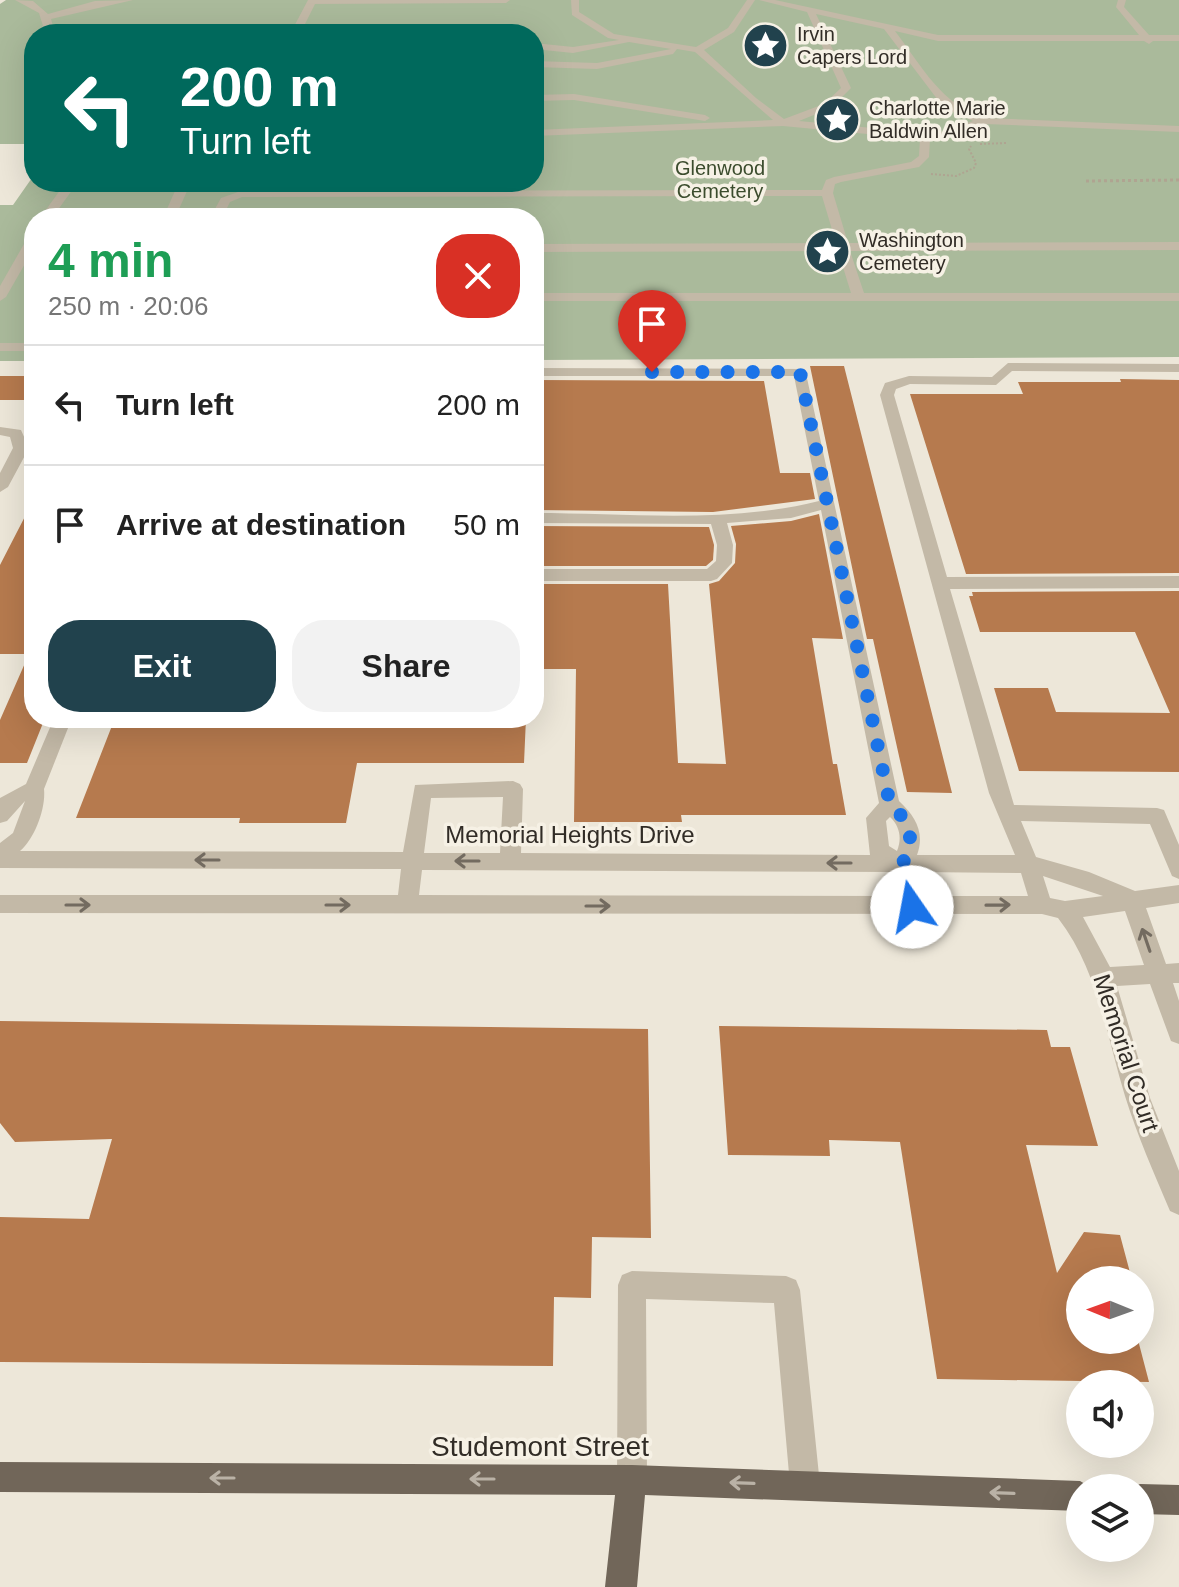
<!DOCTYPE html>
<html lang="en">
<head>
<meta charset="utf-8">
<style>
	body { margin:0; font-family:Arial,sans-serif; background:#f2f2f2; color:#222; height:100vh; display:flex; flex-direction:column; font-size:30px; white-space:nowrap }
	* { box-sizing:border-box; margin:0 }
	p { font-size:26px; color:#767676 }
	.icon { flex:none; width:44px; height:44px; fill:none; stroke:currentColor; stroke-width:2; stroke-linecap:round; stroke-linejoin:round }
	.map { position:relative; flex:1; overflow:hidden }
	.panel { position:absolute; left:24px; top:208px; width:520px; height:520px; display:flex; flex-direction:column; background:#fff; border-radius:32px; box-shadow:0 8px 32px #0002 }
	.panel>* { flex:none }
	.guide { position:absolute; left:24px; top:24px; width:520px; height:168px; border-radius:32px; box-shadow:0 8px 32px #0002; background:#00695c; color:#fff; overflow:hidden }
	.needle { width:52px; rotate:271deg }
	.fabs { position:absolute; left:1066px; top:1266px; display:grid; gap:16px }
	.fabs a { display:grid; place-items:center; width:88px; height:88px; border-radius:50%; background:#fff; box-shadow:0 8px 32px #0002; font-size:40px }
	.pin { position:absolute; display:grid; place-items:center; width:68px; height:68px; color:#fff; margin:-82px -34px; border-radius:50% 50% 50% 0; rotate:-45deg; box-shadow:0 0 8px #0007 }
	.pin .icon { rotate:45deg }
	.me { position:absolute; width:88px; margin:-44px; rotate:348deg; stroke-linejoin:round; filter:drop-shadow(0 0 6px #0008) }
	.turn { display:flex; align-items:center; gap:28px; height:168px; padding:0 24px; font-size:36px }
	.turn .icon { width:104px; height:104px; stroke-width:2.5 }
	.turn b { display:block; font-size:56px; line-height:68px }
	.round { display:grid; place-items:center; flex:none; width:84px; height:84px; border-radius:32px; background:#f2f2f2 }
	.head { display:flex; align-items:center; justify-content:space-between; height:136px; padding:0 24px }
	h1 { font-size:48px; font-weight:700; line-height:60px; color:#1e9e55 }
	.primary-button { display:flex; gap:16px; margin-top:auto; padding:16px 24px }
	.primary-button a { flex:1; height:92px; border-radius:32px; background:#21424d; color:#fff; font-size:32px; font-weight:700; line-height:92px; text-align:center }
	.primary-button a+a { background:#f2f2f2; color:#222 }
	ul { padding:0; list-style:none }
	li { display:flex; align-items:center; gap:24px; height:120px; padding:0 24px; border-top:2px solid #e0e0e0 }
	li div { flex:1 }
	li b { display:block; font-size:30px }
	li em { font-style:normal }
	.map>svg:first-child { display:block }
	.green { fill:#aaba9b }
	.building { fill:#b67a4e }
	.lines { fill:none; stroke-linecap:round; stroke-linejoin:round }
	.path-far1 { stroke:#afa491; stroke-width:2; stroke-dasharray:2 2; stroke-linecap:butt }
	.path { stroke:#afa491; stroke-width:3; stroke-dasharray:3 3; stroke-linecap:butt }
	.minor { fill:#c3b9a7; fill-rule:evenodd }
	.major { fill:#716659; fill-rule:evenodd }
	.oneway { stroke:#736b60 }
	.oneway2 { stroke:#bab2a6 }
	.route { stroke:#1a73e8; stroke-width:14; stroke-dasharray:0 25.2 }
	.labels { text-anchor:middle; stroke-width:7; stroke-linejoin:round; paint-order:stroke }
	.far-poi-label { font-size:20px; fill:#312c26; stroke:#f6f1e5; text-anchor:start }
	.far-park-label { font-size:20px; fill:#3b4c2d; stroke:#f6f1e5 }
	.street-label { font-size:24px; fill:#312c26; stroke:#f6f1e5 }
	.near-street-label { font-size:28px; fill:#312c26; stroke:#f6f1e5 }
</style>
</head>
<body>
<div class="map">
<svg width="1179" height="1587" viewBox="0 0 1179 1587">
	<rect width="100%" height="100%" fill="#ede7d9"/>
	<path class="green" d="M6,0H1179V357L534,360V218H34V361H0V205H13L34,175V182H534V34H34V144H0V4Z"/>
	<g class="building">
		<path d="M810,366H844L952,793L907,792L873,639H867Z"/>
		<rect x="0" y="376" width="34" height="24"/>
		<path d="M1120,379L1179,380V573L966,574L910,394H1023L1018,382H1121Z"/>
		<path d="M534,380L764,381L780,473H810L815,499L713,512L534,510Z"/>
		<path d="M34,499V718H45L27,763H0V720L29,654H0V565Z"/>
		<path d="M819,514L843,639L812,638L833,764H837L846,815H681L682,822H574L576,669H534V584H668L678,763L726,764L709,584L719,581L735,563L736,544L731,526L791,521Z"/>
		<path d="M534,526L709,527L714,545L713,560L706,566H534Z"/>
		<path d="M1179,591V772L1019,771L994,688H1048L1056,712L1170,713L1135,632H980L969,596H973L972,592Z"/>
		<path d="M115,718H526L524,763H357L346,823H239L240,818H76Z"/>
		<path d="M0,1021L648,1029L651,1238L592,1237L591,1298L554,1297L553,1366L0,1362V1217L89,1219L112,1139L15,1142L0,1123Z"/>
		<path d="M719,1026L1047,1030L1051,1047H1070L1098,1146L1026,1145L1057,1273L1084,1232L1120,1235L1132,1280H1080V1340H1138L1149,1382L937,1379L900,1142L829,1140L830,1156L728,1155Z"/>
	</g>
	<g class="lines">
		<g class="path-far1">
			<path d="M980,144L1006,143"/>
			<path d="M931,174L956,176L974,168L976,163L969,149L971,146"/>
		</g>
		<path class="path" d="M1086,181L1179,180"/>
		<g class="minor">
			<path d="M15,0L33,1L48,14L95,1L133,0L51,19L53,26L47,34H37L43,26L39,13Z"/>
			<path d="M308,0H510L506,3L315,4L300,34H290Z"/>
			<path d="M571,0H579V12L614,34L696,47L728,28L747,0H755L734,32L704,50L756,98L784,119L824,104L841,88L807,12L759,0H775L938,35H1139L1116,7L1118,0H1126L1124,7L1149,35H1179V41H1153L1149,44L1144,41H938L895,31C921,65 942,106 985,118L1179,126V132L985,124L946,137L930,139L929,157L919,167L841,182L835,184L833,193L848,243L1179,242V250L850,251L864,293H1179V301H534V293H851L838,251L534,252V244L836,243L822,196L242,197L230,202L222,218H210L221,198L241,191L822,190L826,180L834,177L911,162L919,156L920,139L783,126L534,136V130L773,120L695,52L677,49L673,54L597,69L534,67V61L597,63L671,49L629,42L573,53L534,49V43L573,47L619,40L608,38L572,15ZM816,14L884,29L944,108L973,121L941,132L925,133L799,121L831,108L851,88Z"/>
			<path d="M379,31H441L446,34H374Z"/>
			<path d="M34,41V64L25,58L29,44Z"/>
			<path d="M574,94L705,115L710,118L705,121L574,100L534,101V95Z"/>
			<path d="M66,182H78L52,218H40Z"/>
			<path d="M179,182H191L175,218H163Z"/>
			<path d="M34,233V248L6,297L0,301V286L28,237Z"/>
			<rect x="0" y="343" width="34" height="8"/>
			<path d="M1008,363L1179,364V372L1012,371L996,385L910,384L896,389L894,395L947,577L1179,576V588L950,589L1014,805L1157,808L1164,810L1179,845V879L1172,876L1150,824L1021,821L1036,857L1089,872L1135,891L1179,885V903L1146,908L1166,964L1179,963V983H1173L1179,1001V1044L1171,1041L1150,984L1117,986L1150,1098L1179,1171V1215L1170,1211C1154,1173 1137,1135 1125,1096C1106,1034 1098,970 1058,918L1042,914L0,913V895H398L401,869L0,868V843L13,833L25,801L7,821L0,823V798L26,784L54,718H72L44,789C46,808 35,838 20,851L403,852L415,785L513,781L520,784L523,789L521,853L870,855L866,818L879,803L821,510L791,518L727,523L733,545L732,563L717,579L711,581H534V569H707L716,561L717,545L711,524L534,523V513C627,513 728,524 819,501L794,376H534V368L805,369L899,801C916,817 925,833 917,855H1015L989,793L880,395L885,383L909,376L992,377ZM503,797L500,853H424L431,798ZM890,817C900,826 902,839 897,851L889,846L886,821ZM422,870L894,872L899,896L419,895ZM915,872L1021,873L1028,896H920ZM1043,876L1103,896L1065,901L1050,898ZM1125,911L1144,965L1110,967L1083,917Z"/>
			<path d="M0,427L21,430L29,448L8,487L0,492V473L13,448L10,437L0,435Z"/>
			<path d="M632,1271L786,1276L796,1280L800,1290L820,1485L816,1496L805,1500L794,1496L790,1485L774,1303L646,1299L647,1480L643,1491L632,1495L621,1491L617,1480L618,1285L622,1275Z"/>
		</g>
		<g class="major">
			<path d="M0,1462L632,1465L1080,1481L1092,1488H1080V1511L645,1495L637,1587H605L615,1495L0,1492Z"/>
			<path d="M1140,1484L1179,1485V1515L1140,1514V1488H1130Z"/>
		</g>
	</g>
	<defs><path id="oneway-shaft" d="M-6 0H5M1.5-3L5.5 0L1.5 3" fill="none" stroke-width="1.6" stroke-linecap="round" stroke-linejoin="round" transform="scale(2)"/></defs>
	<g class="oneway">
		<use href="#oneway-shaft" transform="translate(207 860) rotate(-180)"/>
		<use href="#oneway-shaft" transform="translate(467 861) rotate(-180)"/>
		<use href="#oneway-shaft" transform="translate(839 863) rotate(-180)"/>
		<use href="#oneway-shaft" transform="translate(78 905)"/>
		<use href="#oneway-shaft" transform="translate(338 905)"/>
		<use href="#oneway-shaft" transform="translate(998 905) rotate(-1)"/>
		<use href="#oneway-shaft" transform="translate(598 906)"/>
		<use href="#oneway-shaft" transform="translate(1146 940) rotate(-109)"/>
	</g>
	<g class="oneway2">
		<use href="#oneway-shaft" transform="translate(222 1478) rotate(-180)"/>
		<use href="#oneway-shaft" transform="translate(482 1479) rotate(-180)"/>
		<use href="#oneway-shaft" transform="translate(742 1483) rotate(-178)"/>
		<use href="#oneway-shaft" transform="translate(1002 1493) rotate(-178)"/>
	</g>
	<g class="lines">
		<path class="route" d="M652,372H800L890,805L906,820L911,842L903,863L912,907"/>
	</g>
	<defs>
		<symbol id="sight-disc" viewBox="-11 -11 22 22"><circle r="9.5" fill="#21424d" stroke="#f6f1e5"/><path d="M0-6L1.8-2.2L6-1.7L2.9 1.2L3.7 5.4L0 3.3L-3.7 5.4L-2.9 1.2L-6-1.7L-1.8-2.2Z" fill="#fff"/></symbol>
	</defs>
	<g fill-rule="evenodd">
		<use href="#sight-disc" x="740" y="20" width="51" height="51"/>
		<use href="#sight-disc" x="812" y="94" width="51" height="51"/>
		<use href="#sight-disc" x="802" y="226" width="51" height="51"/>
	</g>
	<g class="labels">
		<g class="far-poi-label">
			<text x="797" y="41">Irvin<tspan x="797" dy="23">Capers Lord</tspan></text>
			<text x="869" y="115">Charlotte Marie<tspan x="869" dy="23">Baldwin Allen</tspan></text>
			<text x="859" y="247">Washington<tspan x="859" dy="23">Cemetery</tspan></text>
		</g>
		<g class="far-park-label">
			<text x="720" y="175">Glenwood<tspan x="720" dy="23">Cemetery</tspan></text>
		</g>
		<g class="street-label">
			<text x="570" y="843">Memorial Heights Drive</text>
			<text transform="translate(1126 1053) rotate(72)" y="8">Memorial Court</text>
		</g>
		<g class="near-street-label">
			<text x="540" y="1456">Studemont Street</text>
		</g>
	</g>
</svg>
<div class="fabs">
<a><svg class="needle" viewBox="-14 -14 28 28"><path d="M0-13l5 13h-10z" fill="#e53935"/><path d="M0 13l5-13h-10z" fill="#767676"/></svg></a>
<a><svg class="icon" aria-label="sound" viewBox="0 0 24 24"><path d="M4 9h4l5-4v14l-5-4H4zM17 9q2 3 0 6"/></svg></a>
<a><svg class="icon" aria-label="layers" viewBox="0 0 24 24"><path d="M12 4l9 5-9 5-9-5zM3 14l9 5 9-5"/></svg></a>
</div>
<div class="pin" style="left:652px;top:372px;background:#d93025"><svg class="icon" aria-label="arrive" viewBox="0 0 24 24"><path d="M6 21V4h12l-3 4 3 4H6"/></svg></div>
<svg class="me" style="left:912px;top:907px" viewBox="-20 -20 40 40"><circle r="19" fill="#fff"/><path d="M0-13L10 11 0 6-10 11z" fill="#1a73e8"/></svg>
<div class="guide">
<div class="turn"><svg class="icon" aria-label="left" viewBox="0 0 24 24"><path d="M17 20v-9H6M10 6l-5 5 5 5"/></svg><div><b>200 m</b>Turn left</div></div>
</div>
<section class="panel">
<div class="head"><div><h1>4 min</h1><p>250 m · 20:06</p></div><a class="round" style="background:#d93025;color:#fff"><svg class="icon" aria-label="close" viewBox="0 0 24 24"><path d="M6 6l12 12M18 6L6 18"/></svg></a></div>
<ul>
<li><svg class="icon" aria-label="left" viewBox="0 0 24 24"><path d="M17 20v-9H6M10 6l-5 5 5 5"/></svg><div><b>Turn left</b></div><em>200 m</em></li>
<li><svg class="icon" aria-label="arrive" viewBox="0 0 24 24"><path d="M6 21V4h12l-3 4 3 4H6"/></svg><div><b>Arrive at destination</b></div><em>50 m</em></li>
</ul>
<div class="primary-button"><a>Exit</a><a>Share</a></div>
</section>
</div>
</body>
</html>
